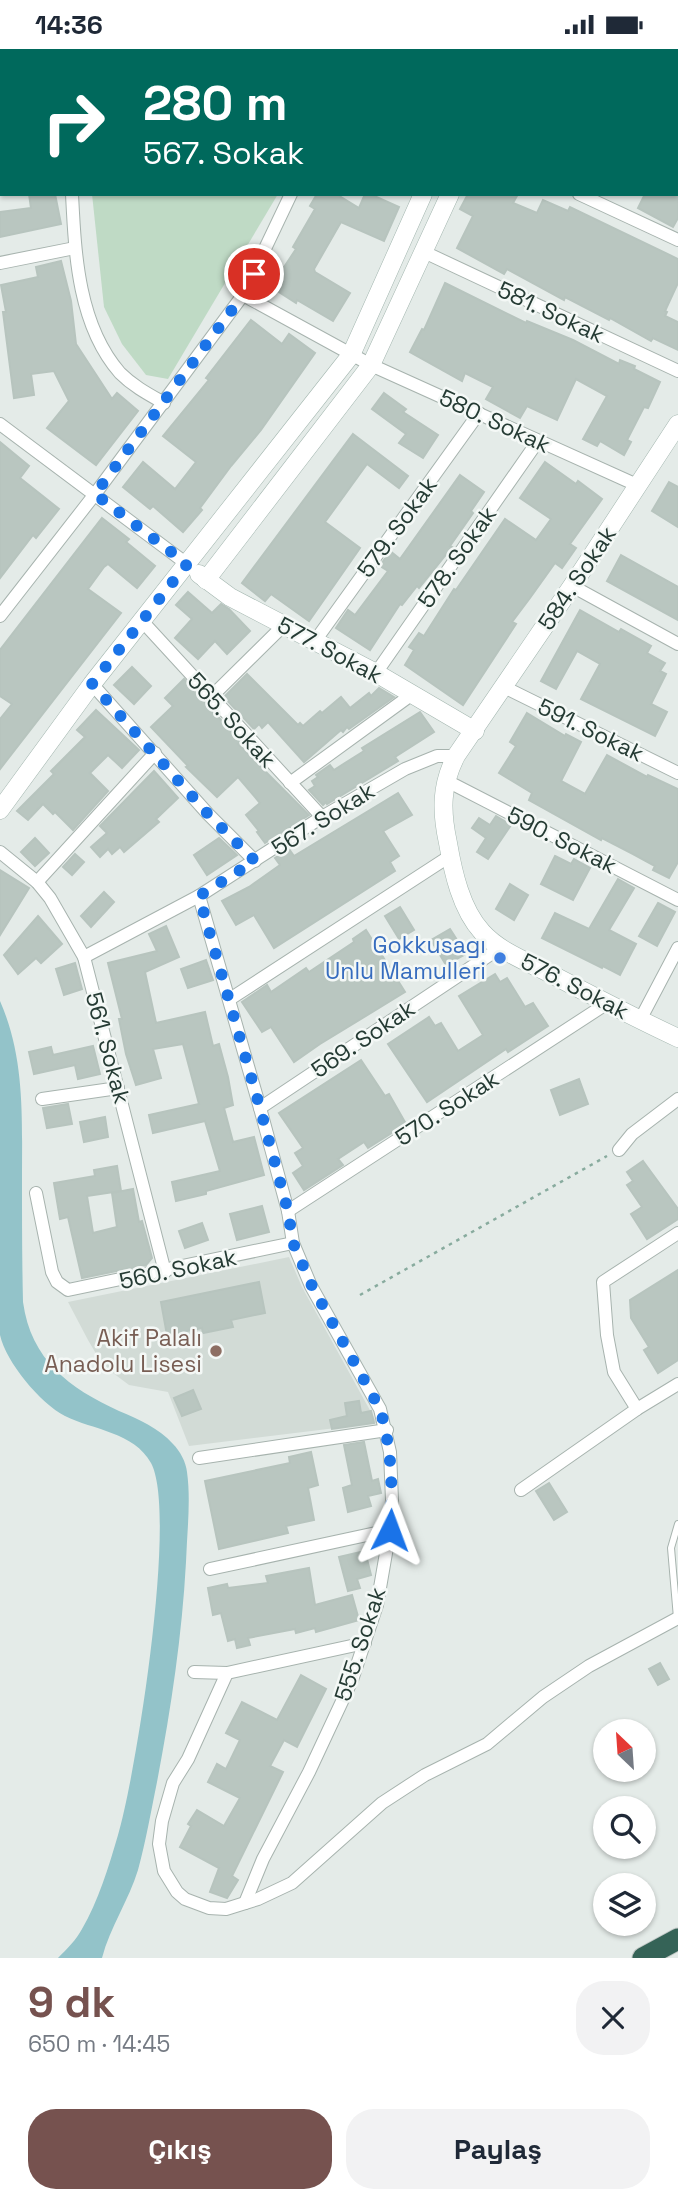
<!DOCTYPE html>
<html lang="tr">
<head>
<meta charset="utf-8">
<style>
	body { margin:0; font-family:"Space Grotesk",sans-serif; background:#f2f2f3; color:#1f2937; height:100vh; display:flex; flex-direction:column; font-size:26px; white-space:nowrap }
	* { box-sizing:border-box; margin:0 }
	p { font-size:23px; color:#747a83 }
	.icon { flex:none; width:38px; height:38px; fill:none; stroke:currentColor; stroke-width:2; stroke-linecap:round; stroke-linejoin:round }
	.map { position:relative; height:1909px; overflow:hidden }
	.drawer { display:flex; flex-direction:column; background:#fff; flex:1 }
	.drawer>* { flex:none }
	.banner { position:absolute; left:0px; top:0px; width:679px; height:147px; box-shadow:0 2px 5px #0004; background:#00695c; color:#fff; overflow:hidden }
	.needle { width:46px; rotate:335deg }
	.fabs { position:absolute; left:593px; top:1670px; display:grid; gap:14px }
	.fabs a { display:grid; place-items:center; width:63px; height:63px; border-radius:50%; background:#fff; box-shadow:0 2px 5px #0004; font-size:35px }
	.pin { position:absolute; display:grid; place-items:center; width:60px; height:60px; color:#fff; margin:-30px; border:4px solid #fff; border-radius:50%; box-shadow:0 2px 7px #0007 }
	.me { position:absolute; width:77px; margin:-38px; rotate:3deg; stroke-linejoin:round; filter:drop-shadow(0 0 5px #0008) }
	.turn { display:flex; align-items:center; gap:24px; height:147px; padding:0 28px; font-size:32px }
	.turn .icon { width:91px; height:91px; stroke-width:2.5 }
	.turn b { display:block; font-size:49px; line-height:60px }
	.round { display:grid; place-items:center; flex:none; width:74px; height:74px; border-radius:28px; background:#f2f2f3 }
	.head { display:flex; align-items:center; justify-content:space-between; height:119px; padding:0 28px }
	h1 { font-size:42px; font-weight:700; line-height:52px; color:#76524f }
	.action { display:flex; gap:14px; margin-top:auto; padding:14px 28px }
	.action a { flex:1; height:80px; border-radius:28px; background:#76524f; color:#fff; font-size:28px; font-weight:700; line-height:80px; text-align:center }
	.action a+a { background:#f2f2f3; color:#1f2937 }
	.status { display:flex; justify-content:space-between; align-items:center; height:49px; padding:0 35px; background:#fff; direction:ltr }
	.status svg { height:19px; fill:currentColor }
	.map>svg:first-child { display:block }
	.built { fill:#d2dbd6 }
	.green { fill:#bfdac5 }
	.water { fill:#93c3c9 }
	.building { fill:#b9c6c0; stroke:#b7c4be; stroke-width:2 }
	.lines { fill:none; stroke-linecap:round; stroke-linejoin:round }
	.lane-casing { stroke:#a7b3ae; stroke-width:8 }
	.street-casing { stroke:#a7b3ae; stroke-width:14 }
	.secondary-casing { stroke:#a3b6af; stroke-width:19 }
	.highway-casing { stroke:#c2c8c6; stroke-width:23 }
	.path { stroke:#88ab9e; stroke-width:2.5; stroke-dasharray:3.5 5; stroke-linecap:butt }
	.lane { stroke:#fff; stroke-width:6 }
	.street { stroke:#fff; stroke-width:12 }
	.secondary { stroke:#fff; stroke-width:18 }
	.highway { stroke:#356357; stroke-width:21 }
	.route { stroke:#1a73e8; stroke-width:12; stroke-dasharray:0 21.6 }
	.shop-dot { fill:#3f7fe0; stroke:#f4f8f6; stroke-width:2.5 }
	.education-dot { fill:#8d6e63; stroke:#f4f8f6; stroke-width:2.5 }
	.labels { text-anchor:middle; stroke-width:5; stroke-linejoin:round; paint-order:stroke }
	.street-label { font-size:23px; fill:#253b34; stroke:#f4f8f6 }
	.shop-label { font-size:23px; fill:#366cbe; stroke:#f4f8f6; text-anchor:end }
	.education-label { font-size:23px; fill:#785e54; stroke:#f4f8f6; text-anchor:end }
</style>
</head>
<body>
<div class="status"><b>14:36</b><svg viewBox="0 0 49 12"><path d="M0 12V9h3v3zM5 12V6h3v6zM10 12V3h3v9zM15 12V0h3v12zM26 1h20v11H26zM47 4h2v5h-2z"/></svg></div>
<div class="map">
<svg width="678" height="1909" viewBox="0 0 678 1909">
	<rect width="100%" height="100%" fill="#e4ebe8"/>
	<path class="built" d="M289,1208L302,1238L377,1374L189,1397L168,1343L129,1336L113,1324L101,1313L88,1291L68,1253Z"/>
	<path class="green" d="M92,145H278L168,330L146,326L122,295L104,258Z"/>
	<path class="water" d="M0,952C25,1009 22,1068 22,1128C22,1170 22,1212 23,1253C31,1311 69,1339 119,1362C138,1370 159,1379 173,1395C180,1402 186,1413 187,1423C191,1452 187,1483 186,1513C182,1587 171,1660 157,1733C151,1762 146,1792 138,1821C129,1851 110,1878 102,1909H58C67,1900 76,1891 82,1880C98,1853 109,1817 118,1786C136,1725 178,1464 151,1414C134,1383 93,1381 65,1367C40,1354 6,1313 0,1286Z"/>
	<g class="building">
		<path d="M29,145H55L61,175L0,188V163L31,159Z"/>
		<path d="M317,145H336L359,159L365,145H370L399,158L384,192L341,173L314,220L315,223L350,244L333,272L297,251L296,254L271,238L296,200L293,198L315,160L310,157Z"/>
		<path d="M468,145H518L513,154L537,164L543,151L568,162L570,158L678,210V234L665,262L667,263L665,267L678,273V301L653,289L651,292L610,269L609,271L565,248L564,251L507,220L504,225L457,199L473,167L460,160Z"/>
		<path d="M645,145H678V169L673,178L638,159Z"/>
		<path d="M61,212L71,252L76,295L112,350L117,344L138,362L96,416L47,379L69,352L54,322L31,325L34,346L14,349L3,263H6L1,236L38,228L36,218Z"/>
		<path d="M445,234L526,274L527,272L573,291L619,315L620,311L635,317L634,320L660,333L648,359L644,358L627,391L631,393L624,406L600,392L597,397L583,390L607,347L576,330L557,371L527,357L520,369L486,350L493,338L465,324L462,332L410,303L422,280L424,281Z"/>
		<path d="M251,271L282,295L289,285L315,304L261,381L231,417L200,459L202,461L183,483L153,457L150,460L123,438L143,413L175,440L196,413L163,387L209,331L206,329Z"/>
		<path d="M384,344L406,360L403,363L438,386L423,409L399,394L406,385L372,360Z"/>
		<path d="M353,385L408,427L399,439L367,415L325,473L360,499L309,572L271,545L265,552L242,534Z"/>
		<path d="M0,393L29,417L20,429L59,460L36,489L33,486L0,529Z"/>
		<path d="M545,413L576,435L578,432L602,450L570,495L576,499L562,519L555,514L530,549L512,573L516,575L463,656L405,616L414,601L409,598L419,584L424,587L454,540L456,541L505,470L536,491L551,470L520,449Z"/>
		<path d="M460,426L484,443L471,462L473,464L450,497L452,498L419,539L417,537L402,556L400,555L370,601L336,579L348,561L355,566L388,522L380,517L390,502L400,510Z"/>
		<path d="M669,433L678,438V478L652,462Z"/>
		<path d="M102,469L129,490L126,493L155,517L137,539L108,515L104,518L88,540L121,564L0,720V670L12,655L0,647V601Z"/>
		<path d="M621,506L678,538V571L607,532Z"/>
		<path d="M188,543L212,564L221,555L229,560L250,582L227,605L215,592L198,610L175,589L192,570L176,556Z"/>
		<path d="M580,561L619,583L621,580L651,597L647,604L665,614L660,622L666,625L651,655L667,663L655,687L581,650L600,615L577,602L556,640L541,632Z"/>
		<path d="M132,618L151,637L134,655L114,636Z"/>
		<path d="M247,625L298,676L300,674L303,677L320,662L322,664L341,648L350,659L369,644L371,647L379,639L394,648L349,680L347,678L343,683L341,681L304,713L268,673L262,679L259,675L254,680L224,648Z"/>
		<path d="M184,630L241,693L238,695L309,766L265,794L257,783L259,782L246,766L260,754L238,728L217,748L186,718L188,717L151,678L173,657L165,649Z"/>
		<path d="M96,661L139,701L122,719L108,706L90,724L108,742L73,781L55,763L53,765L43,755L28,771L17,762L54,725L51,722L85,688L77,681Z"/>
		<path d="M420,663L434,683L395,708L398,712L327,755L326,753L323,756L309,741L315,737L312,732L318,728L316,726L330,716L334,721L364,702L362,699Z"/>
		<path d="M527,664L565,687L566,685L581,693L561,732L585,745L607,706L647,728L648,726L678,740V813L669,829L653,821L655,817L633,805L602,789L601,791L529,751L532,744L499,724L516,697L510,693Z"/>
		<path d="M154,722L178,749L156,770L159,773L124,803L120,798L112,805L108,800L100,808L91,798L107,784L100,777Z"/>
		<path d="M398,744L412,766L383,782L399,807L390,813L395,822L274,899L254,866L236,876L222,852L249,838L280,816L275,809L289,800L294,807Z"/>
		<path d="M496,767L511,776L488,810L477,803L486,789L472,779L479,769L490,776Z"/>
		<path d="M35,789L49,804L35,817L21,803Z"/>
		<path d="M219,789L237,806L207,826L194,806Z"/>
		<path d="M75,805L84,813L72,826L63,818Z"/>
		<path d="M555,807L571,815L574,810L590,819L573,851L541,835Z"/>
		<path d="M0,821L29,839L0,886Z"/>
		<path d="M618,830L634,839L609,881L636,895L620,926L603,917L602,919L542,889L555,864L589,880Z"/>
		<path d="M510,835L528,846L514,871L496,860Z"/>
		<path d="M104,843L114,853L91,878L81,867Z"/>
		<path d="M658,854L675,863L657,897L639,887Z"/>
		<path d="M400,858L414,881L399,890L385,867Z"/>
		<path d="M38,867L62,895L41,914L36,909L18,925L4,906Z"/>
		<path d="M166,877L179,908L145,923L156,974L205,963L213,997L219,995L228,1028L233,1056L224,1059L233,1093L254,1088L264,1126L206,1142V1145L176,1152L172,1133L220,1122L205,1072L153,1084L149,1066L199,1055L183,995L153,1000L161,1029L136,1036L126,1005L119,970H122L108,914L157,902L149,885Z"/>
		<path d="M450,880L466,905L446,916L431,891Z"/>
		<path d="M366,881L405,943L320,995L294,1013L271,978L262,983L242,953L267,936L271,943L306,919L309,923L354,893L353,890Z"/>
		<path d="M206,911L213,931L188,939L181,920Z"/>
		<path d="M75,914L82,940L64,946L56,920Z"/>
		<path d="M495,925L500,933L507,929L525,958L533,954L548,977L508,1003L506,1000L427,1053L388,995L429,968L435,977L441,974L458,1002L483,986L459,947Z"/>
		<path d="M93,997L100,1025L78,1030L75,1016L34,1025L29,1003L51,998L53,1006Z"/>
		<path d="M361,1011L385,1047L389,1045L406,1075L368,1099L364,1093L338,1110L343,1116L304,1141L293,1124L303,1117L295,1104L303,1099L279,1064Z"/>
		<path d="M579,1030L588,1055L560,1066L551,1041Z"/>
		<path d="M68,1055L72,1075L47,1079L43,1059Z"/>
		<path d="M105,1068L108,1088L84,1093L80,1073Z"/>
		<path d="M643,1112L678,1160V1170L647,1190L631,1165L642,1158L627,1136L633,1132L627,1123Z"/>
		<path d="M117,1117L121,1142L87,1147L93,1184L117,1178L112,1144L133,1140L139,1173L142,1172L152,1209L146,1216L82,1229L68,1168L60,1170L54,1134L95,1127L94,1121Z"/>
		<path d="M262,1157L269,1183L237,1191L230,1165Z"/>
		<path d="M202,1174L208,1191L185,1199L179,1182Z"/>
		<path d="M678,1221V1311L658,1324L644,1301L649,1298L631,1269L630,1251Z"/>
		<path d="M259,1233L265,1264L231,1271L233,1278L203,1284L202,1279L167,1286L161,1253Z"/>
		<path d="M193,1341L201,1360L182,1367L174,1349Z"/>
		<path d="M359,1352L361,1364L371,1362L374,1374L332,1380L330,1371L347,1367L345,1354Z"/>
		<path d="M364,1393L372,1432L378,1430L381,1444L368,1447L371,1457L348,1463L343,1439L352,1436L344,1396Z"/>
		<path d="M311,1403L318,1436L308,1439L314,1471L286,1477L288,1484L219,1500L205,1432L290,1414L289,1408Z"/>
		<path d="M549,1434L567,1463L554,1471L536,1442Z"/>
		<path d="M365,1502L371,1526L357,1530L360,1539L348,1542L339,1508Z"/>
		<path d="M309,1519L315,1556L352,1546L359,1571L316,1583L315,1579L296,1584L295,1580L248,1589L250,1596L237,1599L235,1590L228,1592L221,1564L213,1566L208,1539L227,1535L228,1539L268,1534L266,1527Z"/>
		<path d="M660,1614L669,1630L658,1636L649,1620Z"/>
		<path d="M301,1626L326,1640L297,1698L284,1691L270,1717L283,1723L232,1827L238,1831L227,1849L210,1843L219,1819L180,1798L191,1777L188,1775L197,1761L224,1777L240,1749L208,1733L217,1715L226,1720L240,1691L226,1684L242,1653L277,1671Z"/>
	</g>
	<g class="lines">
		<defs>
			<path id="lane" d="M677,1569L671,1499L678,1475"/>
			<g id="street">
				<path d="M55,0V2"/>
				<path d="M342,0L345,2"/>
				<path d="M565,0L569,2"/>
				<path d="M0,1L4,0"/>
				<path d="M677,51H678"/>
				<path d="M72,145C75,205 78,276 120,324C133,337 148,345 164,354"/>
				<path d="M579,145L678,191"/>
				<path d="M424,203L678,322"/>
				<path d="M0,214L75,199"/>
				<path d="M243,246L371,316L639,437"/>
				<path d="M0,375L187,515"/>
				<path d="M572,537L678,595"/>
				<path d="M0,567L95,445L243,246L291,145"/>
				<path d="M143,573L322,768"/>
				<path d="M315,592L479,364"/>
				<path d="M376,624L538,392"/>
				<path d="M92,635L208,765L255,812"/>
				<path d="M504,638L678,724"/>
				<path d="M211,648L284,576"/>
				<path d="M445,731L678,851"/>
				<path d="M290,734L411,646"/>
				<path d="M0,803L37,833L50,849L84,908L165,1223"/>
				<path d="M37,833L155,704"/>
				<path d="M199,847L260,1059L288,1162L293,1194L311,1237L380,1360L390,1403L392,1451L390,1481L377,1556L352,1631L309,1723L263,1810L245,1854"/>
				<path d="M84,908L199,847L322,768L405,720L437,707H456"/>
				<path d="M230,950L450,807"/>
				<path d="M640,971L678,899"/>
				<path d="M42,1050L118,1039"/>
				<path d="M260,1059L500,899"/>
				<path d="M619,1101L632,1085L678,1050"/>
				<path d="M36,1144L52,1223L57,1233L68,1241L293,1194"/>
				<path d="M288,1162L606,955"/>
				<path d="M637,1360L614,1323L607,1286L603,1233L678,1184"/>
				<path d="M199,1409L387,1381"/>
				<path d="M521,1441L637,1360L678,1335"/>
				<path d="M210,1520L390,1481"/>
				<path d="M194,1623L227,1624L365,1594"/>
				<path d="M227,1624L188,1710L173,1734L162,1772L159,1795L164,1822L177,1843L185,1850L209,1859L226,1860L258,1850L292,1834L382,1754L425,1726L487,1695L543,1648L589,1617L678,1569"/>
			</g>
			<g id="secondary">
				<path d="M484,2L485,0"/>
				<path d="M513,2L514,0"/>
				<path d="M678,375L572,537L456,707C441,736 441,762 448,794C453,823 461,860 482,883C498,901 523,911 545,922C589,945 633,968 678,989"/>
				<path d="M199,525L230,548L376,624L475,682"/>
				<path d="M206,531L371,316L450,145"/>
				<path d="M0,761L92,635L351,306L423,145"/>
			</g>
			<path id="highway" d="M643,1909L678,1890"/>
		</defs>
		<use href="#lane" class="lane-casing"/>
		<use href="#street" class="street-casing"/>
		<use href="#secondary" class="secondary-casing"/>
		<use href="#highway" class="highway-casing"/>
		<path class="path" d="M360,1246L607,1107"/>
		<use href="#lane" class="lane"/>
		<use href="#street" class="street"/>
		<use href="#secondary" class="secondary"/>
		<use href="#highway" class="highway"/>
	</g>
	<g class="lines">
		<path class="route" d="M254,225L243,246L95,445L187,515L92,635L208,765L255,812L199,847L260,1059L288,1162L293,1194L312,1237L380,1360C392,1400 393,1440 390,1481"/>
	</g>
	<circle class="shop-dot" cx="500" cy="909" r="7"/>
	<circle class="education-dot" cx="216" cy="1302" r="7"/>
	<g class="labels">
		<g class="street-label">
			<text transform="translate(551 263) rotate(25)" y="8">581. Sokak</text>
			<text transform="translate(495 372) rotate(25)" y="8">580. Sokak</text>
			<text transform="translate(397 478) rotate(-54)" y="8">579. Sokak</text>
			<text transform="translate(457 508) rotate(-55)" y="8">578. Sokak</text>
			<text transform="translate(577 529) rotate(-56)" y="8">584. Sokak</text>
			<text transform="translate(330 601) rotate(28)" y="8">577. Sokak</text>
			<text transform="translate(232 671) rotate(48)" y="8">565. Sokak</text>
			<text transform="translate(591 681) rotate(26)" y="8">591. Sokak</text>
			<text transform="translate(323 770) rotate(-32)" y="8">567. Sokak</text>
			<text transform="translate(562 791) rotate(27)" y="8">590. Sokak</text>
			<text transform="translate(575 937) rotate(27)" y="8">576. Sokak</text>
			<text transform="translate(363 990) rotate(-34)" y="8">569. Sokak</text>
			<text transform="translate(108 999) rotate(75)" y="8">561. Sokak</text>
			<text transform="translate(447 1059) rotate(-33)" y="8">570. Sokak</text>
			<text transform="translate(178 1220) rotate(-12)" y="8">560. Sokak</text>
			<text transform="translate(360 1595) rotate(-72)" y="8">555. Sokak</text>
		</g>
		<g class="shop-label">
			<text x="486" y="904">Gokkusagı<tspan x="486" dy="26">Unlu Mamulleri</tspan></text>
		</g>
		<g class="education-label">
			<text x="202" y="1297">Akif Palalı<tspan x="202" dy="26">Anadolu Lisesi</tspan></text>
		</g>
	</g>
</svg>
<div class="fabs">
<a><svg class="needle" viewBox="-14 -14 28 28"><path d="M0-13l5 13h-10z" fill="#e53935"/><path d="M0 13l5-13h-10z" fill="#747a83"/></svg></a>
<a><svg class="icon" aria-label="search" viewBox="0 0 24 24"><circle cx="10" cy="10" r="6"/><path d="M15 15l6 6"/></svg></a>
<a><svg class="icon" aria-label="layers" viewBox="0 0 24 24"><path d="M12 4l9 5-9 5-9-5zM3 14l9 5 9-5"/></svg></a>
</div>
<div class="pin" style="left:254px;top:225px;background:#d93025"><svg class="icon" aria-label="arrive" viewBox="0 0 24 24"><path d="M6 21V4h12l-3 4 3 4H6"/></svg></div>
<svg class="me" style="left:390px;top:1481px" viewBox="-20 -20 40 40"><path d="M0-17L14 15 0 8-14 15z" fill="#1a73e8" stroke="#fff" stroke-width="4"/></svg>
<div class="banner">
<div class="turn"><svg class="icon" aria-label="right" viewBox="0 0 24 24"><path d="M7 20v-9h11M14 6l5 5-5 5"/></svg><div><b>280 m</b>567. Sokak</div></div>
</div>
</div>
<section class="drawer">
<div class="head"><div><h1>9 dk</h1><p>650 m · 14:45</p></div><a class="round"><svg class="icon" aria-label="close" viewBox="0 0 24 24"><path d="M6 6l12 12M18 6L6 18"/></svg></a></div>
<div class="action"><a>Çıkış</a><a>Paylaş</a></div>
</section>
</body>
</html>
